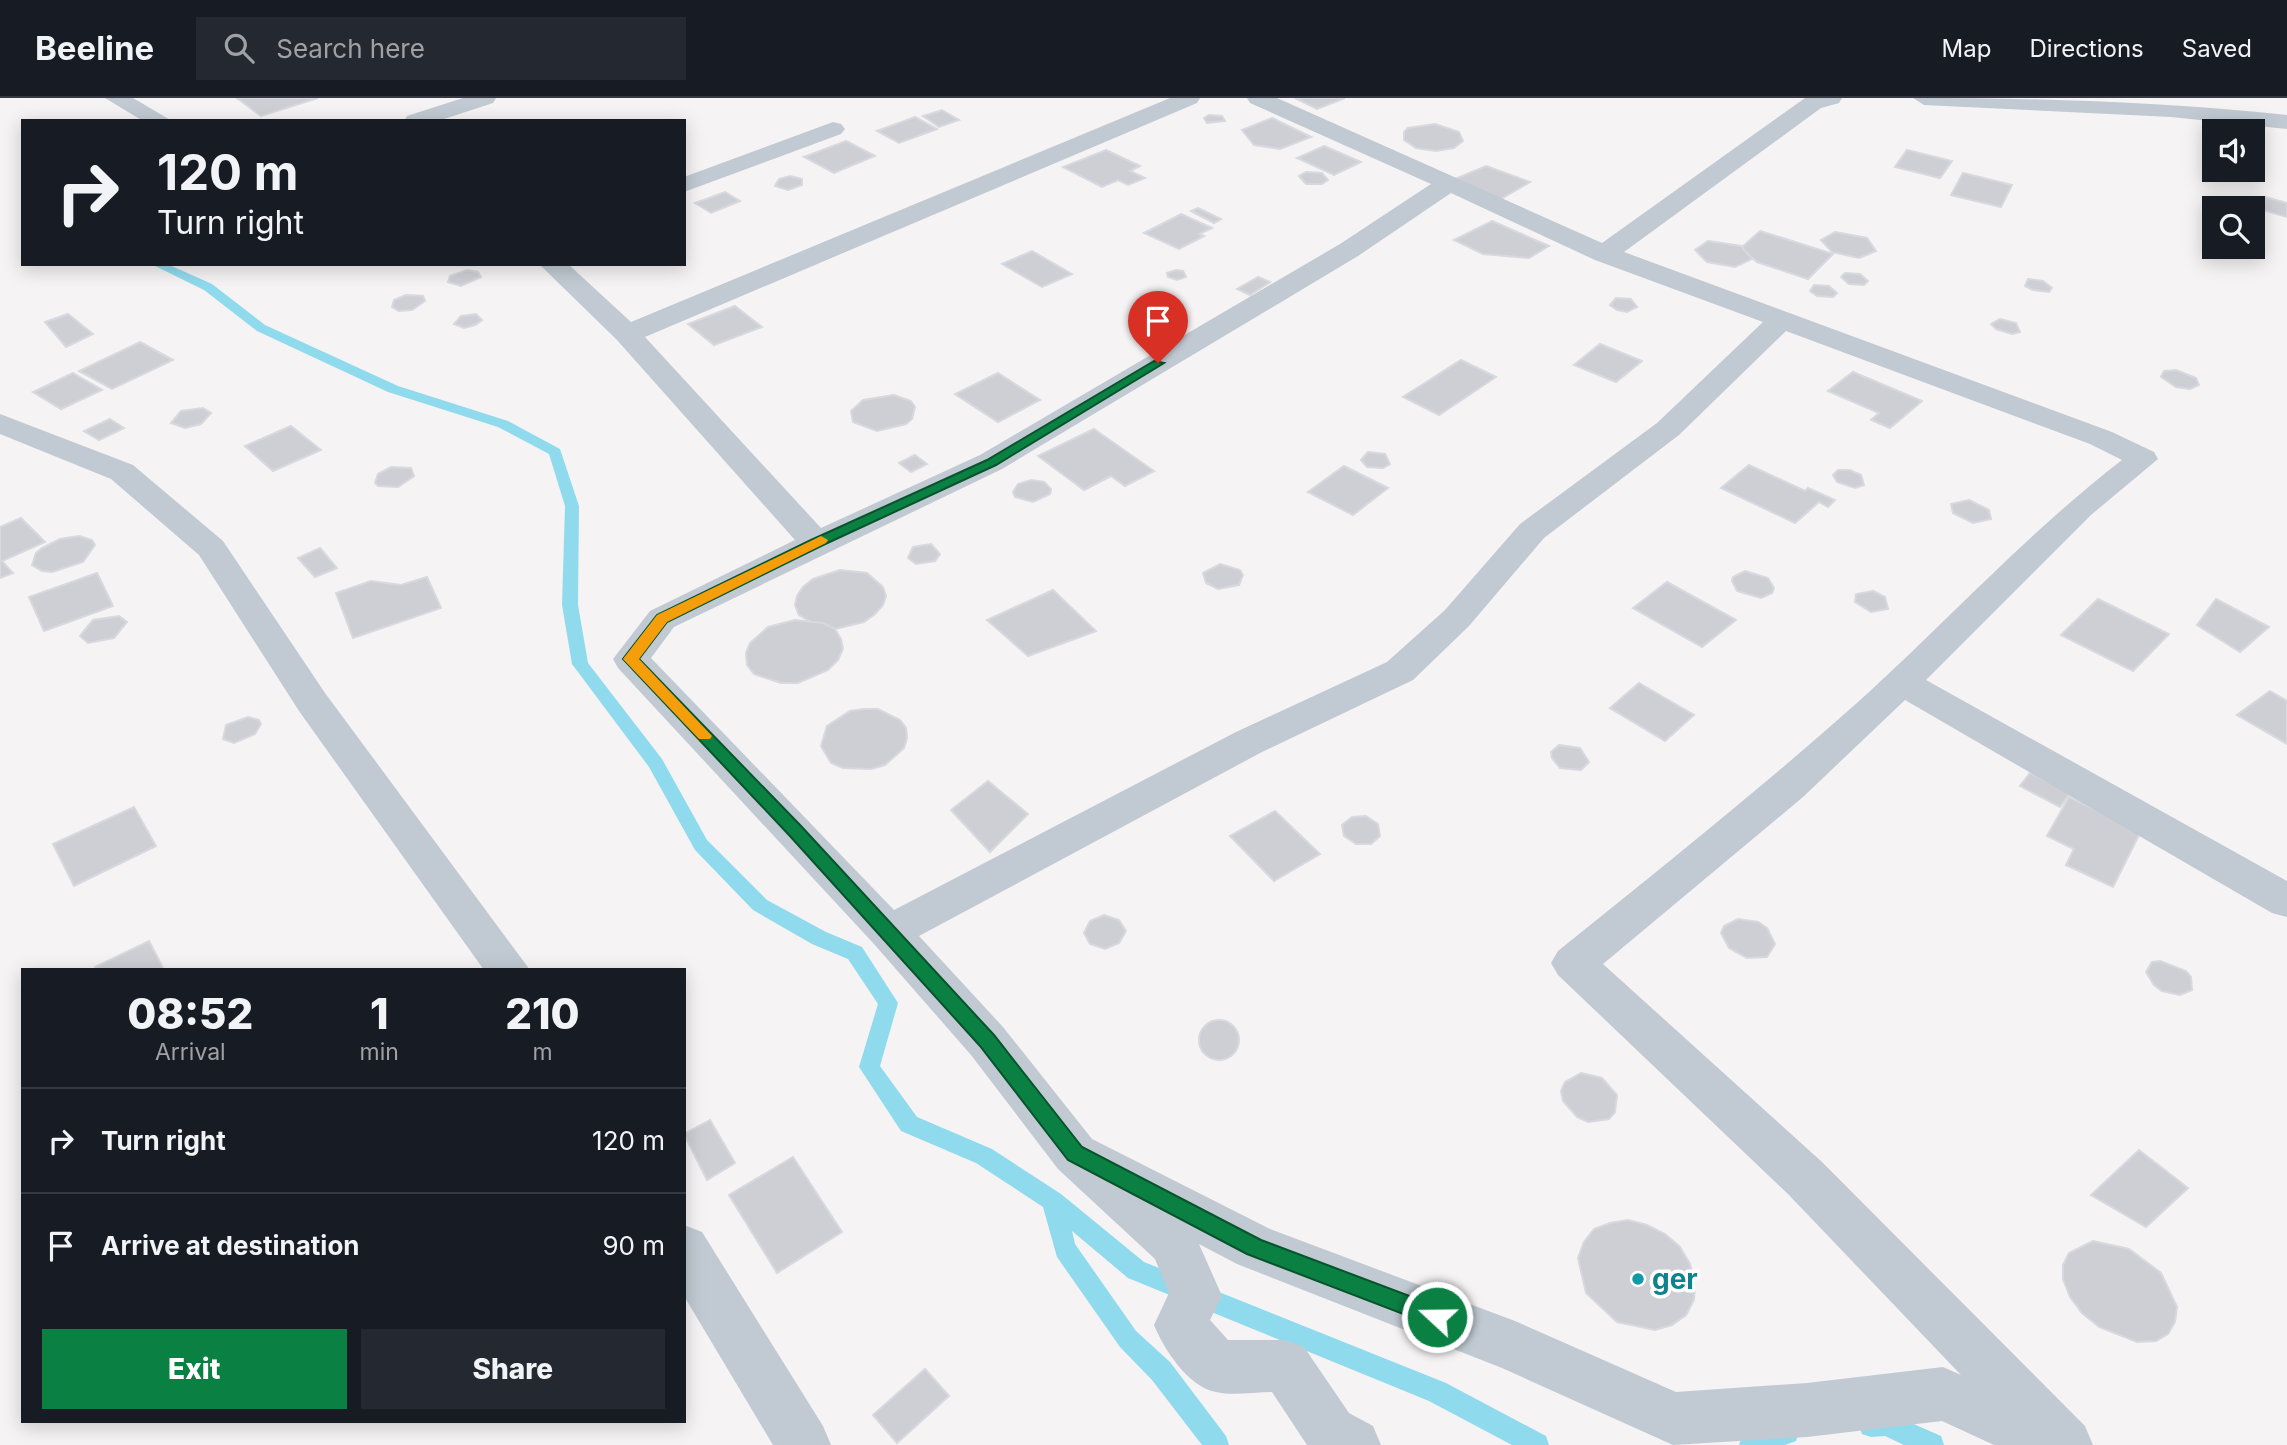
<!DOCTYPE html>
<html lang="en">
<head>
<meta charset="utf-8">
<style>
	body { margin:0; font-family:Inter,sans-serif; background:#242831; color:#f1f3f6; height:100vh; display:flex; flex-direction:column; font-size:26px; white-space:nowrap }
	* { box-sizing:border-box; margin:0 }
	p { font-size:23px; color:#9ea1a6 }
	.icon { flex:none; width:38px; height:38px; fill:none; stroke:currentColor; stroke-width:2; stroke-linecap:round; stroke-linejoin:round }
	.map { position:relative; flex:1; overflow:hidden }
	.details { position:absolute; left:21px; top:870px; width:665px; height:455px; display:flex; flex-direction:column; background:#171b24; border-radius:0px; box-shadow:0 4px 18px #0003 }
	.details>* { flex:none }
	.banner { position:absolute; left:21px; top:21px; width:665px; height:147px; border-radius:0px; box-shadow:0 4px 18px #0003; background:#171b24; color:#f1f3f6; overflow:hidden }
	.controls { position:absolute; left:2202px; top:21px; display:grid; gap:14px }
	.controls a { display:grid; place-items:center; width:63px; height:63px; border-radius:0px; background:#171b24; box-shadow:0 4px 18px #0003; font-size:35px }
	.pin { position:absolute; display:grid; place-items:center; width:60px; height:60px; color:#fff; margin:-72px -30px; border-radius:50% 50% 50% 0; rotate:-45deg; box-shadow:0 0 7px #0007 }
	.pin .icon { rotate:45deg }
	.me { position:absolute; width:77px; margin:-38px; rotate:291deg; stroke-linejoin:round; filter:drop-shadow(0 0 5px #0008) }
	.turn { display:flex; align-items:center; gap:24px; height:147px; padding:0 21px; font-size:32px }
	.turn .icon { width:91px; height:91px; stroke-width:2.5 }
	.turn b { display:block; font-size:49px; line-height:60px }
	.eta { display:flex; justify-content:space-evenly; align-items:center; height:119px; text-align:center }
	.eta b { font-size:42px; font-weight:800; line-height:49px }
	.action { display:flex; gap:14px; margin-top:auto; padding:14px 21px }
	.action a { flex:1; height:80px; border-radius:0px; background:#0b8043; color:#fff; font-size:28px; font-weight:800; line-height:80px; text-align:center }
	.action a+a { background:#242831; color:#f1f3f6 }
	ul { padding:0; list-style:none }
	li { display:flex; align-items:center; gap:21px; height:105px; padding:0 21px; border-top:2px solid #363941 }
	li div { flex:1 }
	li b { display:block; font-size:26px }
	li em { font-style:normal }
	header { display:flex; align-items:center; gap:42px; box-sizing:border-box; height:98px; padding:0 35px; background:#171b24; border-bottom:2px solid #363941 }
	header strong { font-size:33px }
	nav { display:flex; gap:38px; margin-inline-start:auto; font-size:24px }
	.search { width:490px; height:63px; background:#242831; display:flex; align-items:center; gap:18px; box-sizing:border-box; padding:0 24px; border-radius:0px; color:#9ea1a6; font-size:26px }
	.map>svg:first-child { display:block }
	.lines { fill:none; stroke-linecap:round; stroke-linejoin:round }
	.stream { fill:#90daee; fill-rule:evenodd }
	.building { fill:#cdcfd5; stroke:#d7d9de; stroke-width:2 }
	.minor { fill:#c1cad2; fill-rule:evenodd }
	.route { fill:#0b8043; stroke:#07532c; stroke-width:2 }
	.slow { fill:#f59e0b }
	.culture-dot { fill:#0f9aa8; stroke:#fff; stroke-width:2.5 }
	.labels { text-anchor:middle; stroke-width:7; stroke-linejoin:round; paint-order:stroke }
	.near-culture-label { font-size:28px; font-weight:bold; fill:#0d838f; stroke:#fff; text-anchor:start }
</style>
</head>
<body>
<header>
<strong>Beeline</strong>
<div class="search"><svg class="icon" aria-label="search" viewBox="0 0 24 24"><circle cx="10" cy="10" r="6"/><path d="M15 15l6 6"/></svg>Search here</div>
<nav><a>Map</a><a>Directions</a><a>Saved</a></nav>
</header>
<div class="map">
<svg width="2287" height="1347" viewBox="0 0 2287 1347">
	<rect width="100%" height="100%" fill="#f5f3f3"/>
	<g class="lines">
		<g class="stream">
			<path d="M151,166H167L212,186L265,227L398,288L508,323L560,351L579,408L578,507L588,565L662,661L707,742L767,802L826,834L862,849L898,905L880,968L917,1019L992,1051L1061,1096L1144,1164L1446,1285L1546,1338L1549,1347H1512L1429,1303L1128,1180L1072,1133L1075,1146L1136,1233L1170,1264L1226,1338L1229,1347H1202L1152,1282L1120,1249L1057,1159L1043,1109L976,1065L901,1033L859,969L878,906L848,861L812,846L753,812L695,752L649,669L572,566L562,507L565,408L549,356L498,329L388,294L257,233L204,192Z"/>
			<path d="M1886,1314L1941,1338L1944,1347H1904L1885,1338L1871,1339L1862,1336L1859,1327L1862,1318Z"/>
			<path d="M1787,1322L1796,1325L1799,1334L1796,1343L1785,1347H1739L1742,1338Z"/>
		</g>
	</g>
	<g class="building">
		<path d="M237,0H318L261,18Z"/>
		<path d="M1295,0H1345L1317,11Z"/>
		<path d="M942,12L959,22L939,29L923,18Z"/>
		<path d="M1209,17L1222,18L1225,23L1207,25L1204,20Z"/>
		<path d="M915,19L937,31L899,45L877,33Z"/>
		<path d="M1272,20L1311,39L1280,51L1254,47L1242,32Z"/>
		<path d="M1435,26L1459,34L1463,43L1454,50L1436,53L1416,50L1404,42V34L1408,30Z"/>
		<path d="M846,43L875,58L834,75L804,59Z"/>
		<path d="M1324,48L1361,64L1334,77L1297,60Z"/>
		<path d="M1106,52L1140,68L1130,73L1145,80L1128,87L1118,82L1102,89L1063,69Z"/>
		<path d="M1907,52L1952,63L1940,80L1895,69Z"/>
		<path d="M1486,68L1530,84L1499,102L1455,81Z"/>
		<path d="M1306,74L1322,75L1328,82L1322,86H1306L1299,78Z"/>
		<path d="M1963,75L2012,87L2001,109L1951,97Z"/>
		<path d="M790,78L802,81V87L788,92L775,88L779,81Z"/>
		<path d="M725,94L740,103L711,115L695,105Z"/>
		<path d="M2265,99L2287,105V119L2256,110Z"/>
		<path d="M1198,110L1221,121L1214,125L1191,113Z"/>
		<path d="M1181,116L1212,130L1199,136L1204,138L1179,151L1144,135Z"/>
		<path d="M1492,123L1549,148L1529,160L1483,156L1454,142Z"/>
		<path d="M1760,133L1833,156L1808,181L1757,164L1741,150Z"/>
		<path d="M1835,134L1867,140L1876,153L1859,160L1832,154L1821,142Z"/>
		<path d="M1708,143L1741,148L1752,161L1735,169L1707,164L1695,152Z"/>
		<path d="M1032,153L1072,176L1042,189L1002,166Z"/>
		<path d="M467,172L478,174L481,179L461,188L448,184L450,178Z"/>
		<path d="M1176,172L1183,173L1186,179L1177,182L1168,179L1167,175Z"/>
		<path d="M1845,175L1860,176L1868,183L1864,187L1849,186L1841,179Z"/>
		<path d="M1258,179L1270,184L1250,197L1237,191Z"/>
		<path d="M2028,181L2043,183L2052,190L2049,194L2033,192L2025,188Z"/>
		<path d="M1814,187L1829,188L1837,195L1833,199L1817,198L1810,193Z"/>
		<path d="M406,197L423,198L425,203L412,212L399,213L392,209L394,202Z"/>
		<path d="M1616,200L1631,201L1637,209L1627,214L1617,212L1610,207Z"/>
		<path d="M735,208L762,229L714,247L688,226Z"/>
		<path d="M68,216L93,236L66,249L45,224Z"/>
		<path d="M476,216L482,222L475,227L464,230L454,226L461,218Z"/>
		<path d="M2000,221L2016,225L2020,234L2012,236L1996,231L1991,226Z"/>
		<path d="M140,244L173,262L112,291L79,273Z"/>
		<path d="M1600,246L1642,263L1616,284L1574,267Z"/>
		<path d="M1461,262L1496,279L1439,317L1403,299Z"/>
		<path d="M2176,272L2196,280L2199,287L2190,291L2176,289L2161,279L2164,273Z"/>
		<path d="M1853,274L1922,303L1890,330L1871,322L1879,315L1828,293Z"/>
		<path d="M73,275L102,292L61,311L33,294Z"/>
		<path d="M998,275L1040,302L998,324L955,296Z"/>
		<path d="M894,297L911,303L915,309L912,321L906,326L877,333L853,324L851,313L863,302Z"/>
		<path d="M203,310L211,315L201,326L185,330L171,325L181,313Z"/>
		<path d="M110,321L124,330L99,342L84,333Z"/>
		<path d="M291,328L321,352L273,373L245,348Z"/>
		<path d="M1094,331L1154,373L1125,388L1111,378L1084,392L1038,358Z"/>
		<path d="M1368,354L1385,356L1390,366L1383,370L1367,369L1361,362Z"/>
		<path d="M915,357L927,366L911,374L899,365Z"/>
		<path d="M1749,367L1805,393L1808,390L1835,402L1828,409L1819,404L1795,425L1721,390Z"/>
		<path d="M1344,368L1388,390L1353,417L1308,394Z"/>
		<path d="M391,369L411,370L414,378L398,389L378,388L375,385L378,376Z"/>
		<path d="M1838,372H1850L1861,377L1864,387L1855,390L1837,384L1833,377Z"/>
		<path d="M1031,382L1044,384L1051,391L1050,396L1033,404L1015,399L1013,394L1018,386Z"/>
		<path d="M1969,402L1989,412L1991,421L1973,425L1953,415L1951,406Z"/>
		<path d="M21,420L45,444L2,463L13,475L0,480V429Z"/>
		<path d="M79,438L92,442L95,447L83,464L52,474L42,473L32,467L36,455L42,450L60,441Z"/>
		<path d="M931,446L940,456L935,463L916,466L908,460L913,449Z"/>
		<path d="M320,450L337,470L315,479L298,460Z"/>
		<path d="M1220,466L1240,472L1243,477L1239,487L1218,491L1206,485L1203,475Z"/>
		<path d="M840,472L867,475L883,489L886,498L883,507L875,516L864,524L835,531L820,529L799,517L795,507L797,498L803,489L813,481Z"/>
		<path d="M1745,473L1768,480L1774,490L1772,495L1761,500L1737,493L1732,483L1733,479Z"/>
		<path d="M97,475L113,508L44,533L29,499Z"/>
		<path d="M427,479L441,510L353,540L336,495L371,483L401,487Z"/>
		<path d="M1667,484L1736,522L1702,549L1633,510Z"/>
		<path d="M1053,492L1096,533L1028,558L987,522Z"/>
		<path d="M1873,493L1885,499L1888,511L1871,514L1855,504L1856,496Z"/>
		<path d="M2098,501L2169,536L2133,573L2061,537Z"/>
		<path d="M2216,501L2269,529L2240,554L2197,527Z"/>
		<path d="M119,518L127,524L114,540L88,545L80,538L93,522Z"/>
		<path d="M795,522L823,525L835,531L841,541L843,551L838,562L828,572L798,585H781L754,576L747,567L746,555L750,545L768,529Z"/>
		<path d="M1639,585L1694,617L1665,643L1610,610Z"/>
		<path d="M2270,593L2287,603V646L2237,617Z"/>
		<path d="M864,611H878L900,622L906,630L907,640L904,650L885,667L871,671L843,670L831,665L821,648L827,628L850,613Z"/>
		<path d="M248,619L259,622L261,626L255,636L234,645L223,641L226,627Z"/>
		<path d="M1559,647L1580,650L1589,664L1581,672L1560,670L1552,660L1551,654Z"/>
		<path d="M2030,675L2070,695L2060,709L2020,688Z"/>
		<path d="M988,683L1028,716L990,754L951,712Z"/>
		<path d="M2069,699L2141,733L2113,789L2066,767L2074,751L2047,738Z"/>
		<path d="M134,709L156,748L74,788L53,746Z"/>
		<path d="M1275,713L1320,756L1274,783L1230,738Z"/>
		<path d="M1366,718L1378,726L1380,738L1371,746H1356L1344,738L1342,727L1352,719Z"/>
		<path d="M1104,817L1119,822L1126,833L1119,845L1105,851L1090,846L1084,835L1090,823Z"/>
		<path d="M1738,821L1758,824L1767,830L1775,846L1767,859L1747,860L1729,850L1721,835L1724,828Z"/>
		<path d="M149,843L164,872H96L95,869Z"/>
		<path d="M2160,863L2186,873L2191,879L2192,892L2180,897L2162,893L2154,887L2146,874L2152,864Z"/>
		<circle cx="1219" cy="942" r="20"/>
		<path d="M1581,975L1602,980L1617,997L1615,1014L1609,1021L1588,1024L1577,1019L1563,1003L1561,993L1565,984Z"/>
		<path d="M710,1022L735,1065L707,1082L684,1036Z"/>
		<path d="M2139,1052L2188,1090L2146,1129L2091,1097Z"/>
		<path d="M793,1059L842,1134L777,1175L729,1097Z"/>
		<path d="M1628,1122L1647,1127L1665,1136L1680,1149L1690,1166L1695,1185L1694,1202L1686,1217L1672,1227L1655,1232L1617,1224L1586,1195L1578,1160L1584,1144L1594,1131L1610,1125Z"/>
		<path d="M2093,1143L2129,1151L2161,1175L2177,1209L2175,1224L2168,1236L2156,1243L2137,1244L2099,1229L2082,1215L2070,1199L2063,1181V1167L2069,1155Z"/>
		<path d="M925,1271L949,1298L897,1345L873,1317Z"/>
	</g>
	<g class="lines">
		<g class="minor">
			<path d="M105,0H133L172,23H143Z"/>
			<path d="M463,0H496L493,5L438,23H404L407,18Z"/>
			<path d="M1170,0H1200L1197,5L645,239L821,430L980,357L1340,146L1431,86L1250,5L1247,0H1277L1602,145L1805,0H1842L1839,5L1821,10L1624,154L2112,334L2154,354L2158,361L2091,417L1926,582L2287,783V819L2272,815L1905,602L1803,699L1603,866L1822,1064L2085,1328L2093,1347H1994L1942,1323L1807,1339L1673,1347L1502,1270L1237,1166L1199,1146L1222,1198L1210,1222L1228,1242H1285L1304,1249L1349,1315L1373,1328L1381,1347H1307L1272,1294C1254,1294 1233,1298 1216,1294C1188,1289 1164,1251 1154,1227L1169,1195L1155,1161L1058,1071L971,957L874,846L618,570L613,561L650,513L795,442L617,242L539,166H568L631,224ZM1451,95L1595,162L1763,224L1657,325L1520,426L1445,512L1387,564L1236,634L894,812L651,560L674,529L1002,371L1358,158ZM1786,233L2090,346L2122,362C2031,432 1952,518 1868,595C1768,685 1663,768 1558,853L1551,865L1558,877L1788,1096L1961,1277L1943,1269L1807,1285L1676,1294L1515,1223L1270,1131L1092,1041L1003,929L919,838L1262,654L1413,582L1469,528L1544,440L1679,337Z"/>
			<path d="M1913,0C2039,0 2162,4 2287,17V31L2171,19L1924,7Z"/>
			<path d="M833,24L841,26L845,31L841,36L684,94V79Z"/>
			<path d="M0,316L133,367L223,443L325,595L530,872H484L299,613L199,457L111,381L0,336Z"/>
			<path d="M684,1127L702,1134L823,1328L831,1347H773L684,1198Z"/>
		</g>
	</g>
	<path class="route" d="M1154,263L1164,265L996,367L821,448L667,524L639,561L801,728L994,937L1082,1049L1261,1142L1444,1211L1447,1219L1444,1226L1437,1229L1247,1156L1068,1062L980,948L789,737L623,561L657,517L811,442L987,362Z"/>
	<path class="slow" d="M821,438L828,442L826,445L667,524L639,561L712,638L710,641H699L623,561L657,517Z"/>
	<circle class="culture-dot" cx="1638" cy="1181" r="7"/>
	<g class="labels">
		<g class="near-culture-label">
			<text x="1652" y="1191">ger</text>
		</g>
	</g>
</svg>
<div class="controls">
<a><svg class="icon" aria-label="sound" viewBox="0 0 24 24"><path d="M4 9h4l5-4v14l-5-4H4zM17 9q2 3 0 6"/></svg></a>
<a><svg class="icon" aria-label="search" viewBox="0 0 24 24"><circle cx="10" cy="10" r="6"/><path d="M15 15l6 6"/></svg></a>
</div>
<div class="pin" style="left:1158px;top:265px;background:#d93025"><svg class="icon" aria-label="arrive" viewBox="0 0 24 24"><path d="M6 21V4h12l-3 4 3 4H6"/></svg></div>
<svg class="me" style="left:1437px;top:1219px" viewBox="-20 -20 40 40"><circle r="17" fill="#0b8043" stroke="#fff" stroke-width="3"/><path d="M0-11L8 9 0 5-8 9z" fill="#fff"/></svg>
<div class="banner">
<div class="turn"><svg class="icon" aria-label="right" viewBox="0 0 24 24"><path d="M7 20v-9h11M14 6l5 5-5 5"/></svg><div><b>120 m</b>Turn right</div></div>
</div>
<section class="details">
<div class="eta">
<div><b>08:52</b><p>Arrival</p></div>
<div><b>1</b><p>min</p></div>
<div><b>210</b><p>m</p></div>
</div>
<ul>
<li><svg class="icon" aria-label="right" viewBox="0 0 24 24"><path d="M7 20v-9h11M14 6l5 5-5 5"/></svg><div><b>Turn right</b></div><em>120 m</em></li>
<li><svg class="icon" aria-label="arrive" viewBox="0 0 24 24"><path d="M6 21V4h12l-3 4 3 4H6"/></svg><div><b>Arrive at destination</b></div><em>90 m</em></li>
</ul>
<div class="action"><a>Exit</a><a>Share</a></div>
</section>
</div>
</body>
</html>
